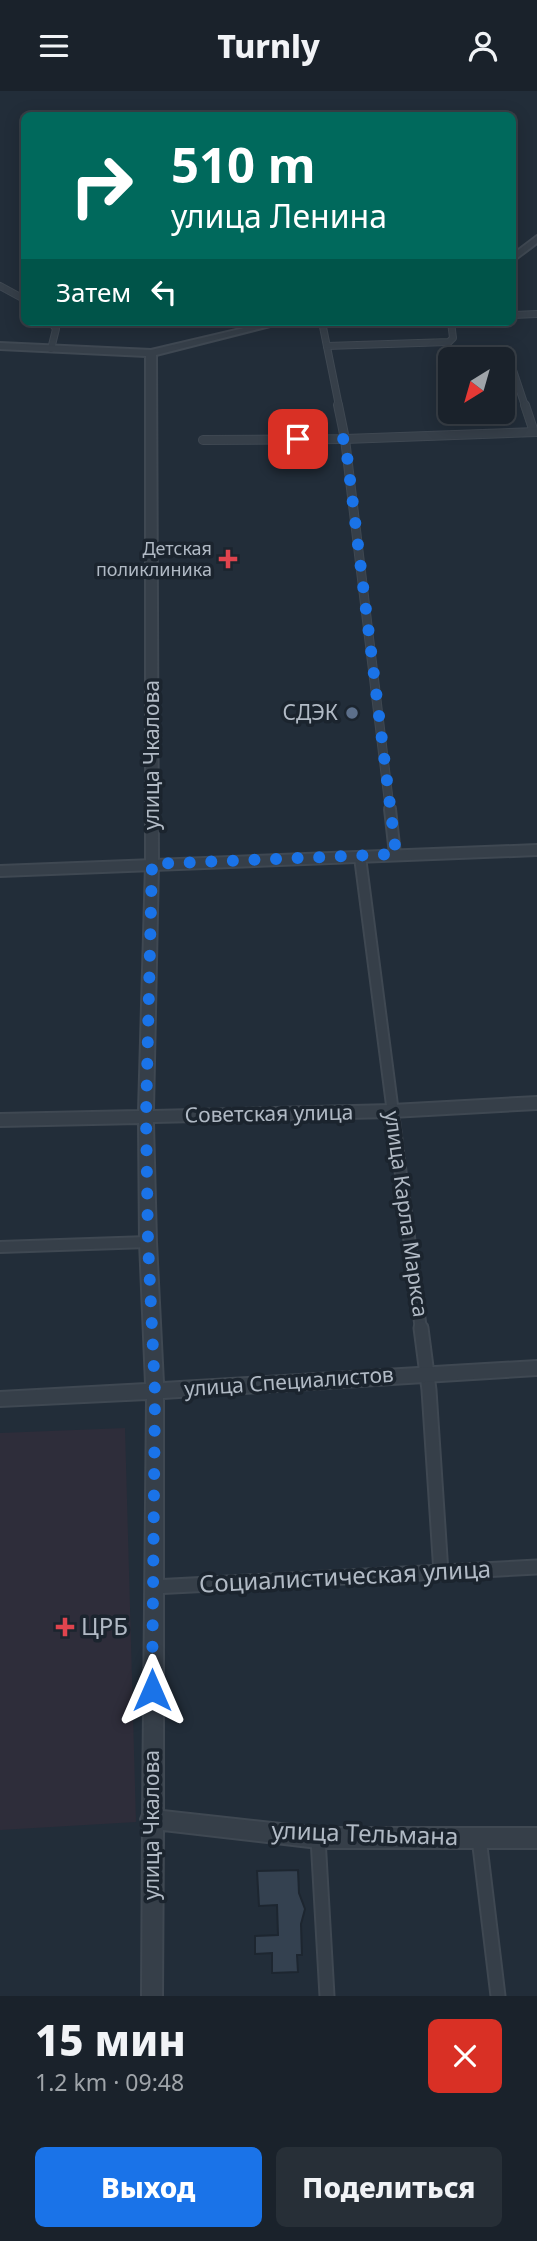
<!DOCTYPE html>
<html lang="ru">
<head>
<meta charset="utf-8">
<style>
	body { margin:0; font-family:"Noto Sans",sans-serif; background:#272f37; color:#f1f3f6; height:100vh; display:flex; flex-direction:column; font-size:26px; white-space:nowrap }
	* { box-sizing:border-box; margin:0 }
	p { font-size:23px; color:#9fa4a9 }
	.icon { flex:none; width:38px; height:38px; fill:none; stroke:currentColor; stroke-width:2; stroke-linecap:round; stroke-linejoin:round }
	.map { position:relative; height:1905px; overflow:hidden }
	.sheet { display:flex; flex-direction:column; background:#1a222b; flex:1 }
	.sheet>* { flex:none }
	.guide { position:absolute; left:21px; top:21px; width:495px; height:214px; border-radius:10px; box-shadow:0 4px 18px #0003,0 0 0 2px #383f47; background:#00695c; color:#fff; overflow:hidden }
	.needle { width:46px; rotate:217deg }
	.tools { position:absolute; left:438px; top:256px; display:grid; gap:14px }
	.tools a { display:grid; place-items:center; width:77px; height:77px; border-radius:10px; background:#1a222b; box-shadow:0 4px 18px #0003,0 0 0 2px #383f47; font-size:35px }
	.pin { position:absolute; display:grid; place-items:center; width:60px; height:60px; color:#fff; margin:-30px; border-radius:14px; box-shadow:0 4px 10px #0006 }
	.me { position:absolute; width:77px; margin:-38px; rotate:0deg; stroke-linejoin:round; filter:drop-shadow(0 0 5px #0008) }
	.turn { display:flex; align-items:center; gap:24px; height:147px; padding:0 35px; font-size:32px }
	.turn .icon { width:91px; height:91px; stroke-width:2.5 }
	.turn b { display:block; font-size:49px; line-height:60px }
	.then { display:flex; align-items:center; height:66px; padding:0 35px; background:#0003; gap:14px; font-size:26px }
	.round { display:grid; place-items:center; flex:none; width:74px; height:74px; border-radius:10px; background:#272f37 }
	.overview { display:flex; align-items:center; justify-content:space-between; height:119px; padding:0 35px }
	h1 { font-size:42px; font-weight:800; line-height:52px }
	.primary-button { display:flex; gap:14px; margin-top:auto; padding:14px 35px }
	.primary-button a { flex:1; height:80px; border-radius:10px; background:#1a73e8; color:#fff; font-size:28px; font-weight:800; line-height:80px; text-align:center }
	.primary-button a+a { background:#272f37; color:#f1f3f6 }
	header { display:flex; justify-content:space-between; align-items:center; height:91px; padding:0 35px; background:#1a222b; font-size:32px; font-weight:800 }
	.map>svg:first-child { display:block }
	.medical { fill:#2e2d3a }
	.building { fill:#344150; stroke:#1d2630; stroke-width:2 }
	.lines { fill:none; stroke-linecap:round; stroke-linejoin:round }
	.minor-far3-casing { stroke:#3f4852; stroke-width:8 }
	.minor-far2-casing { stroke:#3f4852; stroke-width:10 }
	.minor-far1-casing { stroke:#3f4852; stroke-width:14 }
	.minor-casing { stroke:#3f4852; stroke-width:17 }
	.tertiary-casing { stroke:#3f4852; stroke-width:4 }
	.minor-far3 { stroke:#363f49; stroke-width:6 }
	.minor-far2 { stroke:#363f49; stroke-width:8 }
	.minor-far1 { stroke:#363f49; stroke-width:10 }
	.minor { stroke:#363f49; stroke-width:13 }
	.tertiary { fill:#363f49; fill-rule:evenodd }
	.route { stroke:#1a73e8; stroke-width:12; stroke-dasharray:0 21.6 }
	.health-dot { fill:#e0444e; stroke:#1b242e; stroke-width:2.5 }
	.service-dot { fill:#5c6f8a; stroke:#1b242e; stroke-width:2.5 }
	.labels { text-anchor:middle; stroke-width:7; stroke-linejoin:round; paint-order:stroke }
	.far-poi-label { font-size:18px; fill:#b1bac5; stroke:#1b242e; text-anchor:end }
	.poi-label { font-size:21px; fill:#b1bac5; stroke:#1b242e; text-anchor:end }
	.street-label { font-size:21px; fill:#b1bac5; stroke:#1b242e }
	.near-street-label { font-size:24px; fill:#b1bac5; stroke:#1b242e }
	.near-poi-label { font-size:24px; fill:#b1bac5; stroke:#1b242e; text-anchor:start }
</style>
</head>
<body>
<header><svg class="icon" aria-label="menu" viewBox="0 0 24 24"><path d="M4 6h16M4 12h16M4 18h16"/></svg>Turnly<svg class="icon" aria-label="person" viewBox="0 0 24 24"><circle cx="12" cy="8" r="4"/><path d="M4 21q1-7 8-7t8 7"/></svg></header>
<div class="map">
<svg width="537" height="1905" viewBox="0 0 537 1905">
	<rect width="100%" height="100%" fill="#222d39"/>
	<path class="medical" d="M125,1337L136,1731L0,1739V1342Z"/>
	<path class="building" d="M298,1779L299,1802L305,1818L301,1833L302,1864H297L298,1881L272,1882V1862L255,1863V1845L278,1844L277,1814L259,1815L257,1780Z"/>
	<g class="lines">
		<defs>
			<g id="minor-far3">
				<path d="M0,195L24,208"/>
				<path d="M513,224L537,223"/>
				<path d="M51,231L56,238L51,258"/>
				<path d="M322,231L339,315"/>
				<path d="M327,255L449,251L453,247L451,231"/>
				<path d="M506,258L525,315"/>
			</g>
			<g id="minor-far2">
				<path d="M338,314L345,348L390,720"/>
				<path d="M525,314L534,341"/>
				<path d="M203,349L345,348L537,341"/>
			</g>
			<g id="minor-far1">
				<path d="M390,718L395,763"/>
				<path d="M360,766L421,1239"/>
				<path d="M0,780L537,759"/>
				<path d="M0,1156L148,1151"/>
			</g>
			<g id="minor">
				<path d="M421,1237L429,1299L441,1482"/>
				<path d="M153,1496L537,1476"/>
				<path d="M318,1747L327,1905"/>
				<path d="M479,1747L498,1905"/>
			</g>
			<g id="tertiary">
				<path d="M537,145V152L513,170V163Z"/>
				<path d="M270,231H286L156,264L158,773L153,1020L392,1014L537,1006V1018L392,1026L153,1031L156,1151L163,1292L537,1270V1284L163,1307V1720L318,1737H537V1757H318L163,1739L162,1905H142L143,1732L141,1728L143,1723L147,1308L0,1315V1301L146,1293L140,1151L139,1032L0,1035V1023L139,1020L146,773V265L0,258V252L151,259Z"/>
			</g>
		</defs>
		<use href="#minor-far3" class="minor-far3-casing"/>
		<use href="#minor-far2" class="minor-far2-casing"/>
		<use href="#minor-far1" class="minor-far1-casing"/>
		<use href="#minor" class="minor-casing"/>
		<use href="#tertiary" class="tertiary-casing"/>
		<use href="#minor-far3" class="minor-far3"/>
		<use href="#minor-far2" class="minor-far2"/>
		<use href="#minor-far1" class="minor-far1"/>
		<use href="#minor" class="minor"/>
		<use href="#tertiary" class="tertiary"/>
	</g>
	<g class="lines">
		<path class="route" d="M152,1599L155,1302L148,1151L146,1026L152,773L396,763L345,348H298"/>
	</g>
	<g class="health-dot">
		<path d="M224.5 457.5h7v7h7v7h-7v7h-7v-7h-7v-7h7z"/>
		<path d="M61.5 1525.5h7v7h7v7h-7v7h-7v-7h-7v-7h7z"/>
	</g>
	<circle class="service-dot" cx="352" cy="622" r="7"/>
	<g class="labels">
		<g class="far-poi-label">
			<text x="212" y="464">Детская<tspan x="212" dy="21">поликлиника</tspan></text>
		</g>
		<g class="poi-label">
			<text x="338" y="629">СДЭК</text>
		</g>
		<g class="street-label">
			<text transform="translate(152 664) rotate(-90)" y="7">улица Чкалова</text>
			<text transform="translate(269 1023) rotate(-1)" y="7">Советская улица</text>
			<text transform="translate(406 1123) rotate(82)" y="7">улица Карла Маркса</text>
			<text transform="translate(289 1291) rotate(-4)" y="7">улица Специалистов</text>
			<text transform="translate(152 1734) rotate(-90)" y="7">улица Чкалова</text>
		</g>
		<g class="near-street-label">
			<text transform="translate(345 1486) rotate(-3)" y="8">Социалистическая улица</text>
			<text transform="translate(365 1743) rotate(2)" y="8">улица Тельмана</text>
		</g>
		<g class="near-poi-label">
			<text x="81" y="1544">ЦРБ</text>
		</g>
	</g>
</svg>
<div class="tools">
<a><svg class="needle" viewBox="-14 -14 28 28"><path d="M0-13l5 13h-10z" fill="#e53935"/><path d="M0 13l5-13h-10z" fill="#9fa4a9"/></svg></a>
</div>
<div class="pin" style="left:298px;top:348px;background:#d93025"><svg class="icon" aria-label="arrive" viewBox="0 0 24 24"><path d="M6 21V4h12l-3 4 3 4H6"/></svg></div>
<svg class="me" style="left:152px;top:1599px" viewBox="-20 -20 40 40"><path d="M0-17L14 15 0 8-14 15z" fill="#1a73e8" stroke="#fff" stroke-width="4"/></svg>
<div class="guide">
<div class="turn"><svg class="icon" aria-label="right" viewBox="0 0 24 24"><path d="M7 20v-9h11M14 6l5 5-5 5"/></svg><div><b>510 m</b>улица Ленина</div></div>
<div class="then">Затем<svg class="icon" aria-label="left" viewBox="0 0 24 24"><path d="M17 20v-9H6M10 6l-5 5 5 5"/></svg></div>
</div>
</div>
<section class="sheet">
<div class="overview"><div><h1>15 мин</h1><p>1.2 km · 09:48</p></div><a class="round" style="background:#d93025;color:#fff"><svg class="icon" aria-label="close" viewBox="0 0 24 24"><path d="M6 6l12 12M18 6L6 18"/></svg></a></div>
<div class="primary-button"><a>Выход</a><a>Поделиться</a></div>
</section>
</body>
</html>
